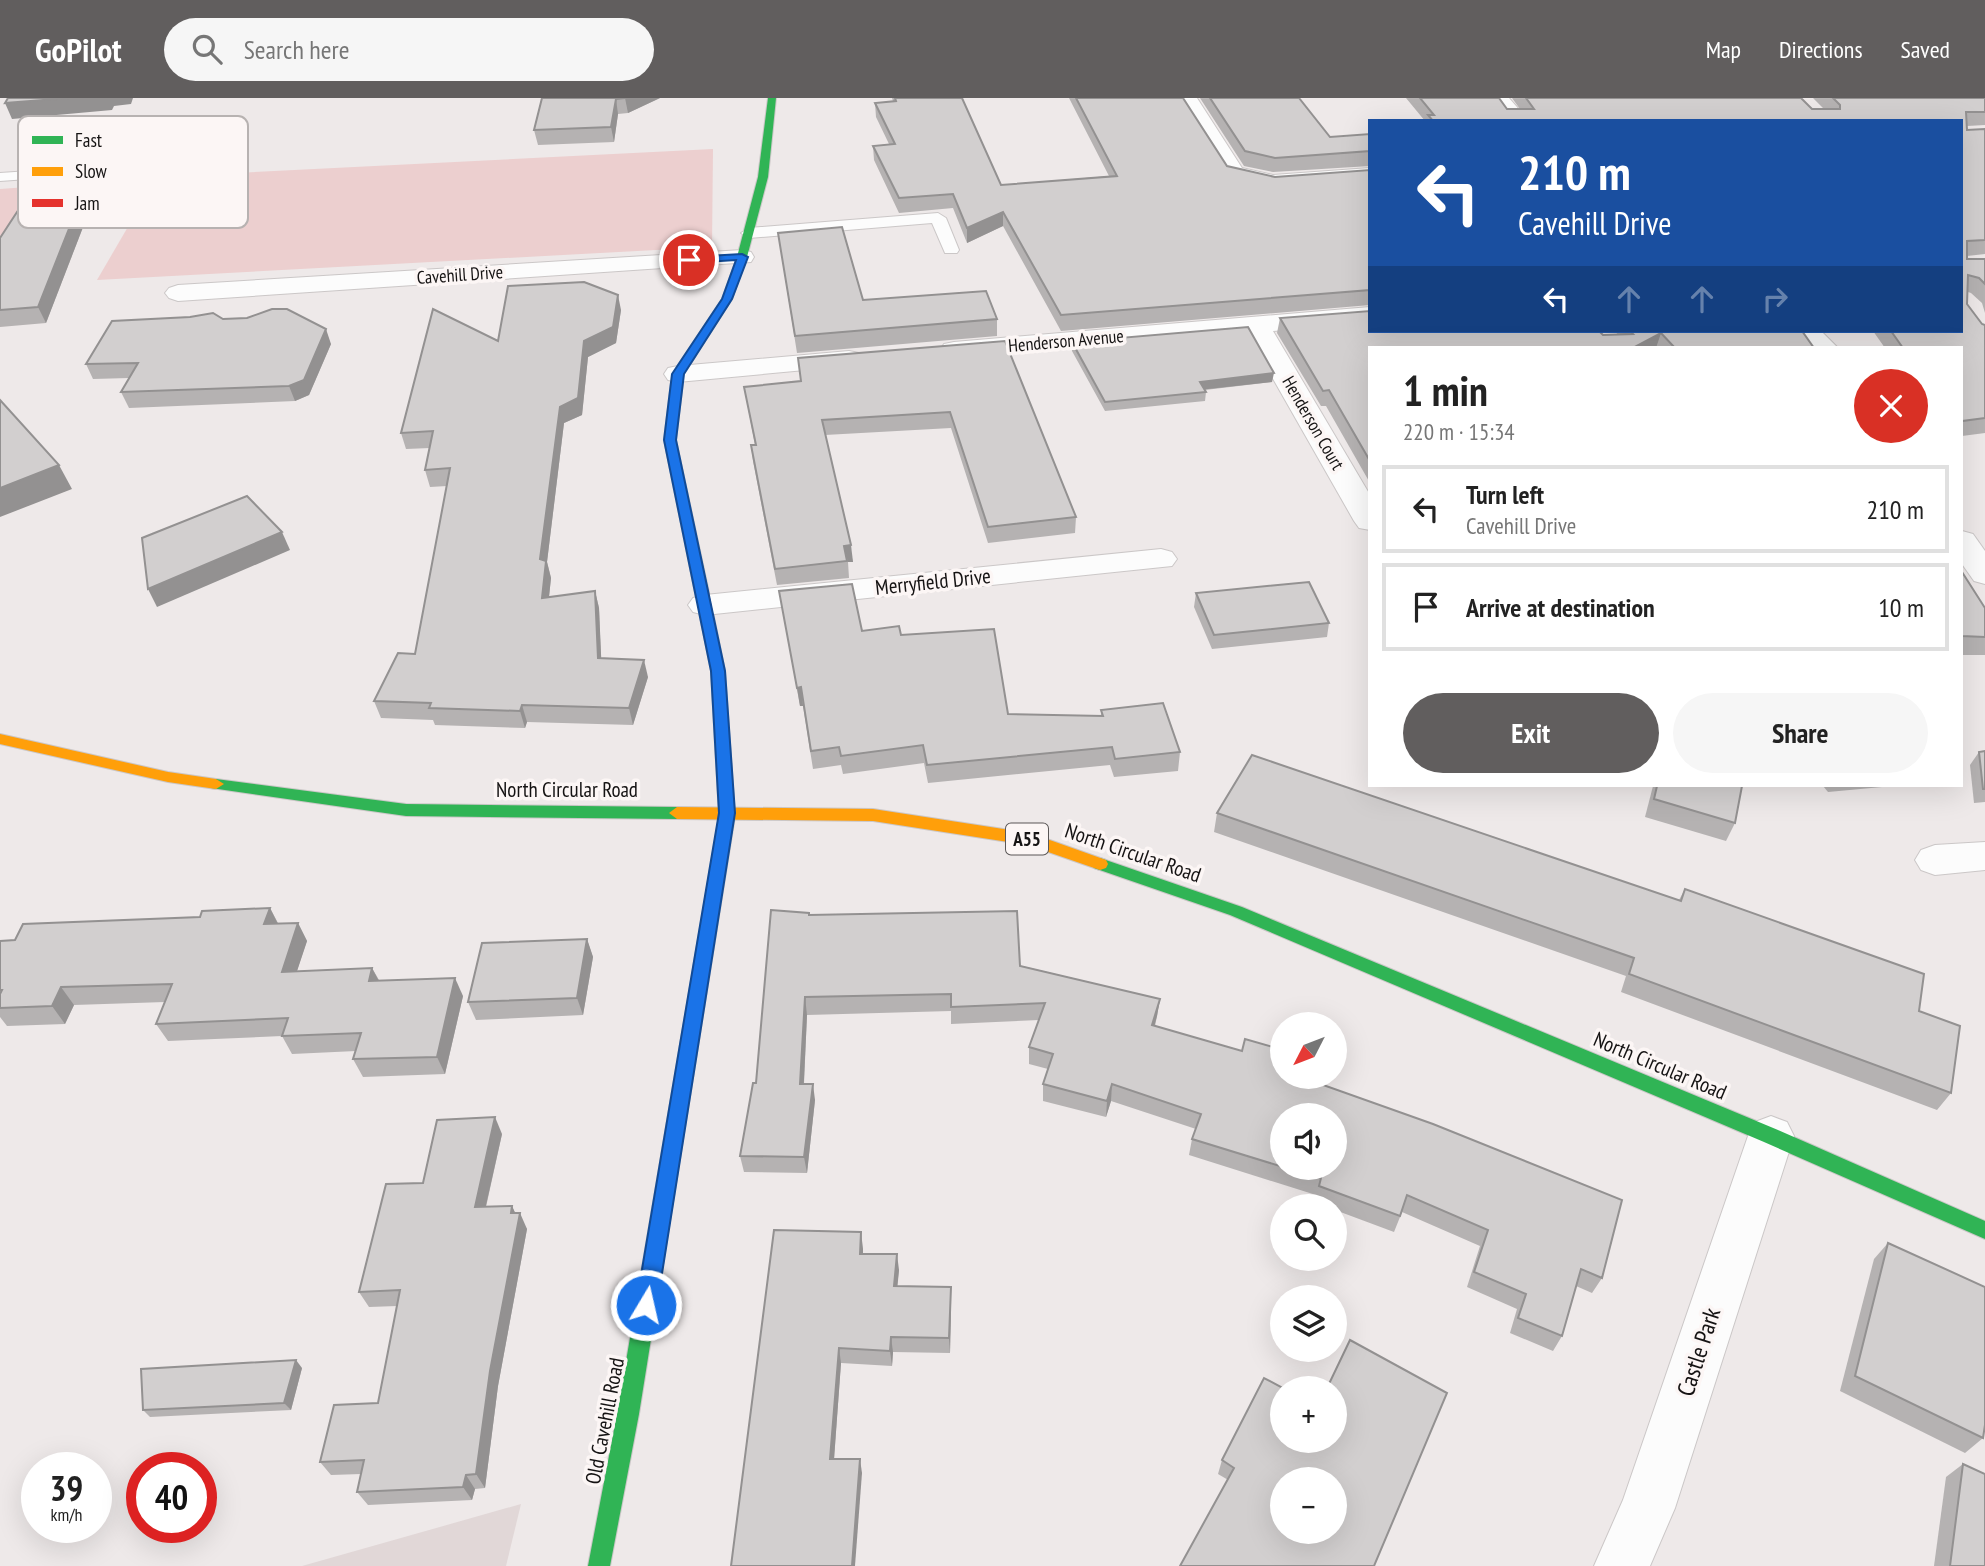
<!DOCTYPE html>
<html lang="en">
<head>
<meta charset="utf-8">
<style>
	body { margin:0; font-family:"PT Sans Narrow",sans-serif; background:#f6f6f6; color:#222; height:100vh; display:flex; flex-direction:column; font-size:26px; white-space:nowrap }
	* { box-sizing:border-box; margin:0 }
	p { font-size:23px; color:#767676 }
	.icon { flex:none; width:38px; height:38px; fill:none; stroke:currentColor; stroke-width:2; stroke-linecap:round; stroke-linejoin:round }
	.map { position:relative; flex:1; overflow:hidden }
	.side { position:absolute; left:1368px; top:248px; width:595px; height:441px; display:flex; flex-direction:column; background:#fff; border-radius:0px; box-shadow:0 7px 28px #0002 }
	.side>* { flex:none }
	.guide { position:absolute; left:1368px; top:21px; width:595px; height:214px; border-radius:0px; box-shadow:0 7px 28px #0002; background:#1a4fa0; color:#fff; overflow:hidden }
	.needle { width:46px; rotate:228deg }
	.buttons { position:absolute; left:1270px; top:914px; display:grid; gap:14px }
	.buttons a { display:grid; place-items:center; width:77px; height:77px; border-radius:50%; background:#fff; box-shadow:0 7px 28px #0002; font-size:35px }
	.speed { position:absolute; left:21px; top:1354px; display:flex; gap:14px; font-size:35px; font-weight:700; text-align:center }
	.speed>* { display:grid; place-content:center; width:91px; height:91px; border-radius:50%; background:#fff; box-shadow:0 7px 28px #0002; line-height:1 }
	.speed small { font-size:18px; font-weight:400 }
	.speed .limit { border:10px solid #d22; background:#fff; color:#111 }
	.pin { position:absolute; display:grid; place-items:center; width:60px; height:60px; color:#fff; margin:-30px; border:4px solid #fff; border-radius:50%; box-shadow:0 2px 7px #0007 }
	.me { position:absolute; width:77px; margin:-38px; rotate:9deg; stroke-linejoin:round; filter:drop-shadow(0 0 5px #0008) }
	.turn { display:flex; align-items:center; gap:24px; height:147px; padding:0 35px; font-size:32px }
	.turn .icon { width:91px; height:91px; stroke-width:2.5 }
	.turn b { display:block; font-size:49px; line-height:60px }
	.lanes { display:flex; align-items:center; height:66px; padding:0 35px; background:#0003; justify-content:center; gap:35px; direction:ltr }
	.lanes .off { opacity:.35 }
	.round { display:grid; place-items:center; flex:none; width:74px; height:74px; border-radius:37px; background:#f6f6f6 }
	.overview { display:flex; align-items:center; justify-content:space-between; height:119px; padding:0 35px }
	h1 { font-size:42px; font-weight:700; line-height:52px }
	.primary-button { display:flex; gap:14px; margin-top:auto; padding:14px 35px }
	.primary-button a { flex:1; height:80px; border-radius:42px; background:#615e5e; color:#fff; font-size:28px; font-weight:700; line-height:80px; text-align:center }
	.primary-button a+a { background:#f6f6f6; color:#222 }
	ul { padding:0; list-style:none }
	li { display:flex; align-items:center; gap:21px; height:88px; margin:0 14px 10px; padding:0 21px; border:4px solid #e0e0e0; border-radius:0px }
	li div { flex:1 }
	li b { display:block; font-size:26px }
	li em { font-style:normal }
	header { display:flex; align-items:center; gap:42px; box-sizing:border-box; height:98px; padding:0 35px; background:#615e5e; color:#fff }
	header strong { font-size:33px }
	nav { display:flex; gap:38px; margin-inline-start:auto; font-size:24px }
	.search { width:490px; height:63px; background:#f6f6f6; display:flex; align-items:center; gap:18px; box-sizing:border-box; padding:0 24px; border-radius:38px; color:#767676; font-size:26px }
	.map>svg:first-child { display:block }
	.built { fill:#e1d7d7 }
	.green { fill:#eccfcf }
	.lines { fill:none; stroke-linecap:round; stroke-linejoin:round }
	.lane-casing { stroke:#cbc7c7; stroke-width:2 }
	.street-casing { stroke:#cbc7c7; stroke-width:2 }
	.fast-casing { stroke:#cbc7c7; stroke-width:2 }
	.slow-casing { stroke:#cbc7c7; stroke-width:2 }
	.jam-casing { stroke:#cbc7c7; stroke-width:2 }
	.lane { fill:#fcfcfc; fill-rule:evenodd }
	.street { fill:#fcfcfc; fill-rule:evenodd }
	.fast { fill:#30b455; fill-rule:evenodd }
	.slow { fill:#ff9f0a; fill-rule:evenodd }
	.jam { fill:#e5322d; fill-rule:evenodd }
	.wall { fill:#b5b2b2; fill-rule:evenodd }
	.shaded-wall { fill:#939191 }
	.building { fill:#d2cfcf; stroke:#939191; stroke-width:2; fill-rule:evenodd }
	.route { fill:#1a73e8; stroke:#114b97; stroke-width:2 }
	.labels { text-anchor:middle; stroke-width:7; stroke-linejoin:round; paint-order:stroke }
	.far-street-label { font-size:18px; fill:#151313; stroke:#fcf6f5 }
	.shield { fill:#fcf6f5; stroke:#5a5757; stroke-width:2 }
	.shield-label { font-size:19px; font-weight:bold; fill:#151313 }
	.street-label { font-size:21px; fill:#151313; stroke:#fcf6f5 }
	.near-street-label { font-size:24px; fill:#151313; stroke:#fcf6f5 }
	.key { fill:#fcf6f5; stroke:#b7b2b1; stroke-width:2 }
	.key-label { font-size:19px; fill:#151313 }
</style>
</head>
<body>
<header>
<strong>GoPilot</strong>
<div class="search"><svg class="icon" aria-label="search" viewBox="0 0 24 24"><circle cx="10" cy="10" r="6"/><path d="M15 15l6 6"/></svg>Search here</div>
<nav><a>Map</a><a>Directions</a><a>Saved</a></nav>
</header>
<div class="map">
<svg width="1985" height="1468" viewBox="0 0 1985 1468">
	<rect width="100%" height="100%" fill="#eee9e9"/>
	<path class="built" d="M521,1406L506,1468H302Z"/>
	<g class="green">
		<path d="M713,51L712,149L97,182L157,79Z"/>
		<path d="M41,88L0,157V91Z"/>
	</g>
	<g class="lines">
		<defs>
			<g id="lane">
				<path d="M147,65L154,69L152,72L0,83V75Z"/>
				<path d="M938,115L946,120L959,152L957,155H945L932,125L749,140L741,135L749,130Z"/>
			</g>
			<g id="street">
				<path d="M1175,0H1197L1242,70L1273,77L1370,70V84L1273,91L1226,80Z"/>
				<path d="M1487,0H1509L1529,23H1506Z"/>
				<path d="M742,152L751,154L754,159L751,164L178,203L169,200L165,195L169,190L178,187Z"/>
				<path d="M1370,209V225L1273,233L1370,397V432L1359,430L1354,423L1247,235L954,260L944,258L940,252L944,246L954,244Z"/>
				<path d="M1793,233H1821L1838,250H1809Z"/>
				<path d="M849,253L859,255L863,261L859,267L678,284L668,282L664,276L668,270L678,268Z"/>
				<path d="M1962,433L1973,436L1985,453V486L1974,483L1962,466Z"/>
				<path d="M1161,451L1172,454L1177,461L1172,468L705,517L693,514L688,507L693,500L705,497Z"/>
				<path d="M1985,744V772L1935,777L1921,772L1915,762L1921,752L1935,747Z"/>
				<path d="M1771,1018L1787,1024L1794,1038L1675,1410L1650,1468H1594L1623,1402L1748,1038L1755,1024Z"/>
			</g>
			<g id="fast">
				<path d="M768,0H776L768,79L747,159L732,201L684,276L676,342L708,490L701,494L694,490L664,342L672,276L722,201L737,159L758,79Z"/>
				<path d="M216,681L406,706L677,709L685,715L677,721L406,718L211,690L208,686Z"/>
				<path d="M727,712L735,718L639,1316L610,1468H588L617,1316L719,718Z"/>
				<path d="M1100,760L1242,809L1778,1032L1985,1123V1141L1764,1044L1230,817L1094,770L1092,766L1094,762Z"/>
			</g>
			<g id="slow">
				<path d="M0,636L168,674L216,681L224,686L216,691L168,684L0,646Z"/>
				<path d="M677,709L873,711L1030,735L1106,762L1108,766L1106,770L1100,772L1028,747L873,723L677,721L669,715Z"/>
			</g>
			<path id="jam" d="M701,486L708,490L725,573L735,718L727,724L719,718L711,573L694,490Z"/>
		</defs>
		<use href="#lane" class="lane-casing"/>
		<use href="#street" class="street-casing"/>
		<use href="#fast" class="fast-casing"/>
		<use href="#slow" class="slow-casing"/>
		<use href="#jam" class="jam-casing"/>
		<use href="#lane" class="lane"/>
		<use href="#street" class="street"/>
		<use href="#fast" class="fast"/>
		<use href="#slow" class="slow"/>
		<use href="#jam" class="jam"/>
	</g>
	<g class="wall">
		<path d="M542,0H660L628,15L618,16L614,44L538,47L534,32Z"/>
		<path d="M892,0H962L1001,87L1109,78L1069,0H1183L1227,68L1275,79L1370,72V207L1061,233L1003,128L967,145L953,110L899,115L874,62L873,48L889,46L876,19L875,5L893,3Z"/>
		<path d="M1200,0H1299L1330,39L1370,36V68L1273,74L1244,68Z"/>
		<path d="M1406,0H1499L1507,11H1520L1512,0H1801L1812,11H1824L1813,0H1985V27L1967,28V32L1985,31V156L1967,158V161H1985V215L1982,205L1971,195L1968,194L1967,206L1982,226L1985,227V335L1962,338V250H1885L1873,233H1962V23H1425Z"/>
		<path d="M78,108L85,124L46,225L0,229V140Z"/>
		<path d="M778,135L863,202L997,221V238L797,255Z"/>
		<path d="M621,212L616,245L588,259L582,317L564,325L547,464L551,480L549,499L595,493L599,510L601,560L648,579L633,627L527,624L525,630L435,627L433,622L381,620L374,603L415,556L447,388L430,389L425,372L430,350L406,351L401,335L498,243Z"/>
		<path d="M1280,220L1603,237H1618L1615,233H1802L1814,250H1370V385L1326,308H1321L1277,235Z"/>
		<path d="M223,221L331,246L309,297L295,303L129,310L121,294L129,280L93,281L86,266Z"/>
		<path d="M1005,243L1076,419L1075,435L988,445L951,330L825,337L853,464H848L849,480L777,487L753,363L751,347H755L744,289L800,283Z"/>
		<path d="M1072,244L1272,284L1205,292L1206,294L1205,303L1105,313L1072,253Z"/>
		<path d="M1962,474L1985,510V557H1962Z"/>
		<path d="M779,493L862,533L901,537L1008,616L1101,618V612L1180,654L1178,673L1114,679L1110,667L928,685L924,665L843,676L841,667L813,671L803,608H800Z"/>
		<path d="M1196,495L1329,525L1327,539L1212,551L1194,509Z"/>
		<path d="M1985,653V704L1974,705L1970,667L1979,654Z"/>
		<path d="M1653,688H1742L1735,725L1726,743L1645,719Z"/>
		<path d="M1823,688H1893L1828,694Z"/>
		<path d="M1217,715L1679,802L1685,791L1919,913L1951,995L1937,1012L1621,894L1626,878L1214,734Z"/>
		<path d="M270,810L278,825H298L307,843L297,873L372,870L379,882L463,898L445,976L363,979L353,961L356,953L292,956L282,938L168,943L156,926L165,904L74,907L65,926L7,928L0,919V843L15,842Z"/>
		<path d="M810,817L1160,901L1157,918L1155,928L1283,978L1602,1180L1592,1195L1576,1188L1562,1238L1553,1253L1510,1235L1517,1211L1467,1189L1480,1148L1402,1114L1394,1134L1335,1112V1108H1323L1314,1104L1316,1097L1189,1057L1192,1041L1196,1031L1111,1003L1106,1019L1043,1003V986L1048,971L1029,966V949L1039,922L951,926V913L807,917L804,986L815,1002L807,1075L744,1074L740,1058L756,985ZM1283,1017L1335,1069H1283Z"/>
		<path d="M587,841L593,859L583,917L476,922L468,904Z"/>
		<path d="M502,1036L486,1109L512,1108L515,1115L527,1131L498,1288L485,1390L475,1391L472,1402L368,1407L357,1394L361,1376L331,1377L320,1364L378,1305L397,1208L369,1209L359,1194L423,1085Z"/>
		<path d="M861,1134L863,1156L899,1172L897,1188L951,1189V1205L950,1255L893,1254L892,1268L841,1265L834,1361L862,1375L731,1468Z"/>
		<path d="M1888,1145L1983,1340L1965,1355L1840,1293L1874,1161Z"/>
		<path d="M302,1270L291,1312L150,1319L143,1312Z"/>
		<path d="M1264,1280L1374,1468L1218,1376L1222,1362Z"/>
		<path d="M1963,1366L1985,1468H1934L1946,1379Z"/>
	</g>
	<g class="shaded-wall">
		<path d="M69,0H133L131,6L114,8L112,12L12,21L5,5Z"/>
		<path d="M625,0H660L628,15Z"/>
		<path d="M616,1L618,16L614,44L611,29Z"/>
		<path d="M78,108L85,124L46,225L38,209Z"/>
		<path d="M1003,114V128L967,145V130Z"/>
		<path d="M618,197L621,212L616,245L588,259L582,317L564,325L547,464L551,480L547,517L542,500L540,461L560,309L584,243Z"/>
		<path d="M326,231L331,246L309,297L295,303L289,288Z"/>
		<path d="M1661,235L1656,250H1633Z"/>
		<path d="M1274,275L1272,284L1199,292L1200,284Z"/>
		<path d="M59,367L72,391L0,419V390Z"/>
		<path d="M282,434L290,452L157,509L148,491Z"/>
		<path d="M851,447L853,464H848L844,448Z"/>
		<path d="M595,493L599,510L602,578L598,560Z"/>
		<path d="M644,562L648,579L633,627L629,610Z"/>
		<path d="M801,589L803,608H800L797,590Z"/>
		<path d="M522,607L527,624L525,630L520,613Z"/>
		<path d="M270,810L279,828L264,826Z"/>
		<path d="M298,825L307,843L291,891L282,874Z"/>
		<path d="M587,841L593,859L583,917L577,900Z"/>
		<path d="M372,870L381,887L369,883Z"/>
		<path d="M455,880L463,898L445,976L437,959Z"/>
		<path d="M61,889L74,907L65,926L52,908Z"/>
		<path d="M805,899L807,917L803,1002L800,986Z"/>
		<path d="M1160,901L1157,918L1150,944L1152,927Z"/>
		<path d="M813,986L815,1002L807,1075L804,1059Z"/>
		<path d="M1112,986L1111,1003L1106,1019L1107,1003Z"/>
		<path d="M495,1019L502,1036L482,1125L475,1109Z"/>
		<path d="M512,1108L519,1123L520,1115L527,1131L498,1288L485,1390L476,1376Z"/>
		<path d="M861,1134L863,1151V1172L860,1156Z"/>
		<path d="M897,1156L899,1172L896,1203L894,1188Z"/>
		<path d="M951,1189V1205L950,1255L949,1240Z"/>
		<path d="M891,1239L893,1254L892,1268L890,1253Z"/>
		<path d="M839,1250L841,1265L833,1375L830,1361Z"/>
		<path d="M296,1262L302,1270L291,1312L284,1305Z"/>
		<path d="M860,1361L862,1375L855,1468H852Z"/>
		<path d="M466,1377L475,1391L472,1402L463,1389Z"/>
	</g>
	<g class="building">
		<path d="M8,0H69L5,5Z"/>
		<path d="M542,0H625L616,1L611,29L534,32Z"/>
		<path d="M895,0H962L1001,87L1117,78L1076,0H1183L1227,68L1275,79L1370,72V192L1061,217L1003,114L967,130L953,96L899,100L873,48L895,46L875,5L896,3Z"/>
		<path d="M1210,0H1299L1330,39L1370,36V53L1275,60L1245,53Z"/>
		<path d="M1420,0H1499L1507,11H1534L1526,0H1801L1812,11H1840V7L1833,0H1985V14H1966L1967,32L1985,31V142L1967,143V161H1985V186L1979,180L1968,177L1967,206L1982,226L1985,227V320L1962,323V250H1903L1891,233H1962V23H1433L1428,17H1434Z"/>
		<path d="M78,108L38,209L0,212V140L19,111Z"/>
		<path d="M842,129L863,202L986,193L997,221L795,238L778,135Z"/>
		<path d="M584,184L618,197L613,229L584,243L578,300L560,309L540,461L546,463L542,500L595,493L598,560L644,562L629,610L522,607L520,613L429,610L431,605L374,603L398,555L415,556L450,370L425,372L433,333L401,335L433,211L498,243L508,188Z"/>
		<path d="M272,211H287L326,231L304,282L289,288L121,294L138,265L86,266L112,223L190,219L213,215L223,221L247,220Z"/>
		<path d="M1370,213V233H1599L1603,237L1633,236L1630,233H1802L1814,250H1675L1661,235L1633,250H1370V363L1329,292L1323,293L1280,220Z"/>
		<path d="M1248,229L1274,275L1200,284L1206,294L1105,304L1072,244Z"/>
		<path d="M1005,243L1076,419L988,429L950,314L822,322L851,447L844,448L847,463L775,471L751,347H756L744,289L801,283L798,260Z"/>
		<path d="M0,302L59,367L0,390Z"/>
		<path d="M247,398L282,434L148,491L142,440Z"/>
		<path d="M1962,474L1985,510V539L1962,538Z"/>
		<path d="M1309,484L1329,525L1214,537L1196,495Z"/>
		<path d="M852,486L862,533L899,528L901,537L994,531L1008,616L1103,618L1101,612L1163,605L1180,654L1115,661L1112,649L927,667L923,647L841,658L839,649L811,653L801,589L797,590L779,493Z"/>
		<path d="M1985,653V691H1983L1979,654Z"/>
		<path d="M1252,657L1681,803L1685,791L1924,876L1919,913L1960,928L1951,995L1629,876L1634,860L1217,715Z"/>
		<path d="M1657,688H1742L1735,725L1654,701Z"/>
		<path d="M270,810L264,826L298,825L282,874L372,870L369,883L455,880L437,959L353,961L361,935L282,938L288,920L156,926L172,886L61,889L52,908L0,910V896L2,892H0V843L15,842L23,826L200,819L202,813Z"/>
		<path d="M771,812L809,815V817L1017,813L1020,868L1160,901L1152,927L1242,953L1245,941L1283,952V978H1298L1433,1026L1622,1102L1602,1180L1581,1171L1562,1238L1518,1220L1526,1196L1474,1174L1488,1132L1407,1097L1400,1118L1319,1088L1321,1080L1285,1069H1335V1017H1283V1069L1192,1041L1201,1016L1112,986L1107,1003L1043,986L1053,956L1029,949L1045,905L951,909V896L805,899L800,986H813L804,1059L740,1058L753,985H756Z"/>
		<path d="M587,841L577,900L468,904L482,845Z"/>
		<path d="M495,1019L475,1109L512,1108L511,1115H520L490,1273L476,1376L466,1377L463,1389L357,1394L364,1362L320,1364L334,1307L378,1305L400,1192L359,1194L386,1086L423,1085L437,1022Z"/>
		<path d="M774,1132L861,1134L860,1156H897L894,1188L951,1189L949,1240L891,1239L890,1253L839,1250L830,1361H860L852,1468H731Z"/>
		<path d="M1888,1145L1985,1189V1327L1983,1340L1855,1278Z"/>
		<path d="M1350,1242L1447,1295L1374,1468H1180L1234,1370L1222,1362L1264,1280L1283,1290V1342H1335V1290H1327ZM1283,1381H1335V1433H1283Z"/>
		<path d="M296,1262L284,1305L143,1312L141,1271Z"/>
		<path d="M1963,1366L1985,1376V1468H1950Z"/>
	</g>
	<path class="route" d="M742,156L748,159L732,201L684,276L676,342L725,573L735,715L657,1207L654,1213L646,1216L639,1213L636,1207L719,715L711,573L664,342L672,276L722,201L736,162L689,165L683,162L689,159Z"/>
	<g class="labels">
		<g class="far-street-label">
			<text transform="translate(460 177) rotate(-4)" y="6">Cavehill Drive</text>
			<text transform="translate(1066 243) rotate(-5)" y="6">Henderson Avenue</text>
			<text transform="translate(1313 325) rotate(60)" y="6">Henderson Court</text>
		</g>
		<rect class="shield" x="1006" y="725.5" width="42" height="31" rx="5"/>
		<g class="shield-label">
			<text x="1027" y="748">A55</text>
		</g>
		<g class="street-label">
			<text transform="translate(933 484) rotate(-6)" y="7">Merryfield Drive</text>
			<text x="567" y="699">North Circular Road</text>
			<text transform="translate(1133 755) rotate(19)" y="7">North Circular Road</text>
			<text transform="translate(1660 968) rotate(23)" y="7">North Circular Road</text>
			<text transform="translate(605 1323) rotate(-79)" y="7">Old Cavehill Road</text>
		</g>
		<g class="near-street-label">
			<text transform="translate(1699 1254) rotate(-72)" y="8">Castle Park</text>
		</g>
	</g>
	<rect x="18" y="18" width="230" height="112" rx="10" class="key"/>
	<rect x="32" y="38" width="31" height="8" fill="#30b455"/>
	<rect x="32" y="69" width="31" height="9" fill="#ff9f0a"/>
	<rect x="32" y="101" width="31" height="8" fill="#e5322d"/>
	<g class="key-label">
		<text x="75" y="49">Fast</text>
		<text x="75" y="80">Slow</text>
		<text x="75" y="112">Jam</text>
	</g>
</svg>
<div class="buttons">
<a><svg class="needle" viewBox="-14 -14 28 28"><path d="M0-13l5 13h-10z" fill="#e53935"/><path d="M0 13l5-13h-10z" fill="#767676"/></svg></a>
<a><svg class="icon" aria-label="sound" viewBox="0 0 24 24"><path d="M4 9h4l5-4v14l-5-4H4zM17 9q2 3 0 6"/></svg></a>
<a><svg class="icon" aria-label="search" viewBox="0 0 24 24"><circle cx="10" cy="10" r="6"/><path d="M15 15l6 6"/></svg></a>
<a><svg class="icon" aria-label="layers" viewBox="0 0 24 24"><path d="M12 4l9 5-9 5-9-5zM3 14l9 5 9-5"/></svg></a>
<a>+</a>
<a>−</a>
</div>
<div class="speed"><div>39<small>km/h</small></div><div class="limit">40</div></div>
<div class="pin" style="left:689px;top:162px;background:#d93025"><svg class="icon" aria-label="arrive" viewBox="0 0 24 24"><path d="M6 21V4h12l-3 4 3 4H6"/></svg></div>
<svg class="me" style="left:646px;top:1207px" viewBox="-20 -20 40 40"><circle r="17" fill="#1a73e8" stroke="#fff" stroke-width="3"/><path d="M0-11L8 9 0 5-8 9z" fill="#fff"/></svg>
<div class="guide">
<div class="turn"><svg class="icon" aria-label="left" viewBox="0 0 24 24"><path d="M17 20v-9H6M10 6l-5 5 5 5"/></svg><div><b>210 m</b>Cavehill Drive</div></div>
<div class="lanes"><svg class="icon" aria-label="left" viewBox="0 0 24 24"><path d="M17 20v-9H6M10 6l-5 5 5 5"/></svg><svg class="icon off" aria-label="ahead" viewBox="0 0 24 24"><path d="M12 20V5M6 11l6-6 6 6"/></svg><svg class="icon off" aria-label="ahead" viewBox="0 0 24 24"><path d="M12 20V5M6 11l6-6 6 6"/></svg><svg class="icon off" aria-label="right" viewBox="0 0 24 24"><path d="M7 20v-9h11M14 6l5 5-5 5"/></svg></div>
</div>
<section class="side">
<div class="overview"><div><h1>1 min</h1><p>220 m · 15:34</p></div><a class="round" style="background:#d93025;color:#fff"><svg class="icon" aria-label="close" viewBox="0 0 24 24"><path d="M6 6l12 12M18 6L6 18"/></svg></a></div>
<ul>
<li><svg class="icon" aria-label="left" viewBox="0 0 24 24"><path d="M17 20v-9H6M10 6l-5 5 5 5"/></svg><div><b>Turn left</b><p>Cavehill Drive</p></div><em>210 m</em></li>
<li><svg class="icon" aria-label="arrive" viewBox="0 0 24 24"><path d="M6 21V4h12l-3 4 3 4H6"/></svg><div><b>Arrive at destination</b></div><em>10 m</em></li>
</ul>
<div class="primary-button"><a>Exit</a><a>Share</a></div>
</section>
</div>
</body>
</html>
